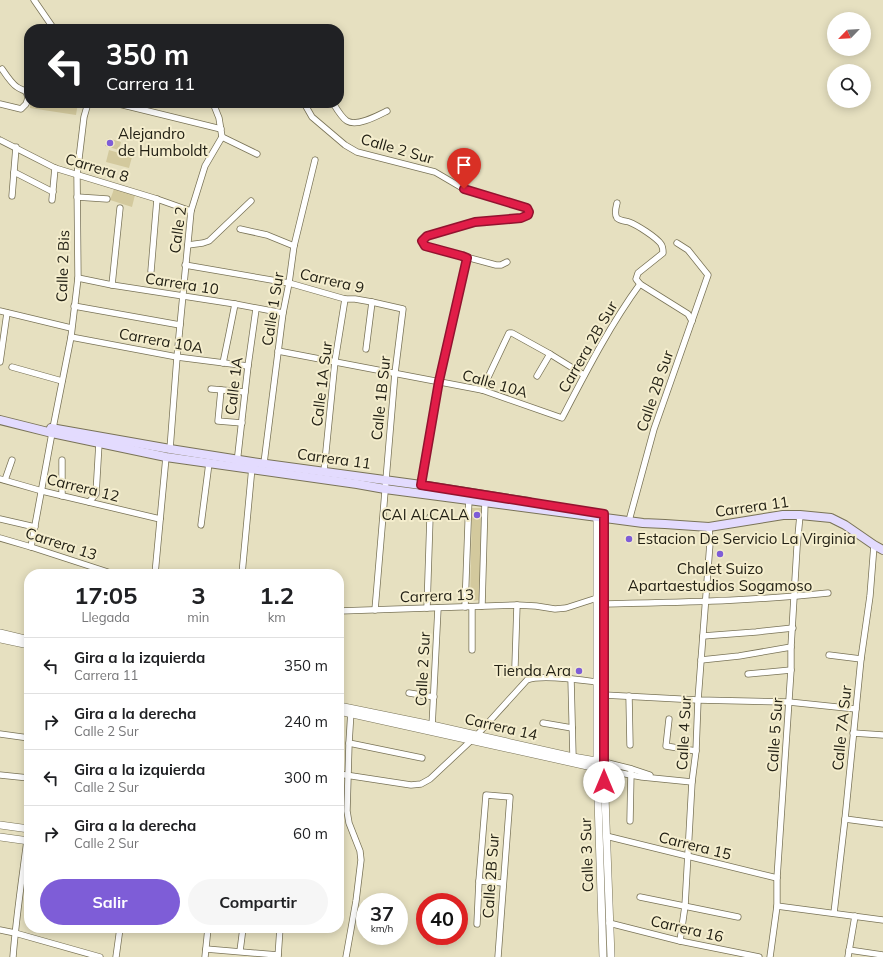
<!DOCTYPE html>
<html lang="es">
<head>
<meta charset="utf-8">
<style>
	body { margin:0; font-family:Mulish,sans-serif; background:#f6f6f6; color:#202124; height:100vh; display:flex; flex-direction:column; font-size:15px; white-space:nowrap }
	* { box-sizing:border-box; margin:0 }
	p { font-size:13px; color:#757577 }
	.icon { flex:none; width:22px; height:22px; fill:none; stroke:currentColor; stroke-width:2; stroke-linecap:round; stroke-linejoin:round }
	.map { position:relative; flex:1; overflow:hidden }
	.details { position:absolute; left:24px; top:569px; width:320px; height:364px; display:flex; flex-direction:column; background:#fff; border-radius:16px; box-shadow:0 2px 10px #0003 }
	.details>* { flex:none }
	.top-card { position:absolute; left:24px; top:24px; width:320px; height:84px; border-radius:16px; box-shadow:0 2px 10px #0003; background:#202124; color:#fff; overflow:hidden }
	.needle { width:26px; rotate:245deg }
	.buttons { position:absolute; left:827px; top:12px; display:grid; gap:8px }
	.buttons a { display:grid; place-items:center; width:44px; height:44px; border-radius:50%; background:#fff; box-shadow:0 2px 10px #0003; font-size:20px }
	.speed { position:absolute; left:356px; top:893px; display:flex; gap:8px; font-size:20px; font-weight:700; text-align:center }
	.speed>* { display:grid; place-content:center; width:52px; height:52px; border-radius:50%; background:#fff; box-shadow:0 2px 10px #0003; line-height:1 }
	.speed small { font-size:10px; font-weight:400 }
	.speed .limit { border:6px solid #d22; background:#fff; color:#111 }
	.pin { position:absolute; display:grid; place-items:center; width:34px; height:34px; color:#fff; margin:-41px -17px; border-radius:50% 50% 50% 0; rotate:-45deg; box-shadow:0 0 4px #0007 }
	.pin .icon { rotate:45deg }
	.me { position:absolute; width:44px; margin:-22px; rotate:0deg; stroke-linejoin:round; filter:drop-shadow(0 0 3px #0008) }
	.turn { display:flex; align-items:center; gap:14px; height:84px; padding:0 16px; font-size:18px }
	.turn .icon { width:52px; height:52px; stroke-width:2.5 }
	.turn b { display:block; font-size:28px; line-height:34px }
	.eta { display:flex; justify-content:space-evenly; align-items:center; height:68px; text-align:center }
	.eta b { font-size:24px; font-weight:700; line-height:28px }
	.action { display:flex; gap:8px; margin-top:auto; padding:8px 16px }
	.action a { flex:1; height:46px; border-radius:24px; background:#7e5dd7; color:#fff; font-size:16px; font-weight:700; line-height:46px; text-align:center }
	.action a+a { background:#f6f6f6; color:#202124 }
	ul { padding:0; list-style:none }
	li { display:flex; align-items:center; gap:12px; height:56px; padding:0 16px; border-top:1px solid #e0e0e0 }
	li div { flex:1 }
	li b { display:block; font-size:15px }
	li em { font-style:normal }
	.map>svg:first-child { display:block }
	.green { fill:#d3c99d }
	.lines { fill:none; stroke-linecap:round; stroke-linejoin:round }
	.minor-casing { stroke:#797357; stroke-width:7 }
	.tertiary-casing { stroke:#797357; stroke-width:8 }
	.secondary-casing { stroke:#797357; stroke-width:10 }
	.minor { stroke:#fff; stroke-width:5.5 }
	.tertiary { stroke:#fff; stroke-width:7 }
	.secondary { stroke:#e3dbfe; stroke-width:8 }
	.route-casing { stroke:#92132f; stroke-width:10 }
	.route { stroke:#e11d48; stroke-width:7 }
	.poi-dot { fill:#7e5dd7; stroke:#f4edcd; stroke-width:1.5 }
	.labels { text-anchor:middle; stroke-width:4; stroke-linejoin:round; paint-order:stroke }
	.poi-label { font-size:15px; fill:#232115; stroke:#f4edcd; text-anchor:start }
	.street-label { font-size:15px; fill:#232115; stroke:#f4edcd }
</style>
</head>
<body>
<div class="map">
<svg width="883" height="957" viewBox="0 0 883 957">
	<rect width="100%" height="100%" fill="#e6e0c0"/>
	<g class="green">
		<path d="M30,103H78L76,115L30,108Z"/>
		<path d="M108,138L121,142L119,150L105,146Z"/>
		<path d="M109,150L132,157L129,168L106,162Z"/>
		<path d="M114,189L135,195L132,207L110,200Z"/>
		<path d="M472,508H481L480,600L470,601Z"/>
	</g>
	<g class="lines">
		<defs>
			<g id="minor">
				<path d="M34,0L54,29"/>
				<path d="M115,103L221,129"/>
				<path d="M304,103L312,117L345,145L357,152L435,172L464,189L527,208L529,212L528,215L521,218L475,222L427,236L422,241L425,246L496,265H501L507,262"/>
				<path d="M333,103C336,108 342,118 347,121C357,127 377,116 387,111"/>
				<path d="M0,104L21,109L26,104L28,98C26,88 24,92 17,87C12,84 6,75 2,69"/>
				<path d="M222,137L257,154"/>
				<path d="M0,140L55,168L157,199L191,211"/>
				<path d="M14,172L53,192"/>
				<path d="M12,196L16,147"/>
				<path d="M77,197L107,199"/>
				<path d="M52,200L55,168"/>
				<path d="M617,203C616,207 614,214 617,218C620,221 626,221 629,222C637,225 656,237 661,244C663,247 663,249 663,253L638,273L636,279L640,284L688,314L692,321"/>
				<path d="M240,229L267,235L294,246"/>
				<path d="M188,245L203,243L209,241L251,201"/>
				<path d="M185,265L289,283L345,299H355L372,302L403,309L395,373L375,610"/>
				<path d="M151,271L157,199"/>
				<path d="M78,278L112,285L235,304L283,313"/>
				<path d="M112,285L120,208"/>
				<path d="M74,306L180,325"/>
				<path d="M0,311L71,328"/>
				<path d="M71,337L177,357L248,366"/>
				<path d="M366,349L372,302"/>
				<path d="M278,351L482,390L562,418C586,372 610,325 640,284"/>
				<path d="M0,362L7,313"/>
				<path d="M223,363L229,334L235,304"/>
				<path d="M12,367L62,381"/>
				<path d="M537,376L550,354"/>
				<path d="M211,389L245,392"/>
				<path d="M221,390L218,421L242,423"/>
				<path d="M482,390L509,333H512L550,354L584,375"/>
				<path d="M53,428L71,337L78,278L77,175L84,117L88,103"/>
				<path d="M170,449L177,357L191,211L205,166L222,137L219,118L213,103"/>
				<path d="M237,463L248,366L256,309"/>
				<path d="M264,463L283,313L289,283L294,246L315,160"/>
				<path d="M324,471L335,361L345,299"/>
				<path d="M0,479L42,491L160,519"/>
				<path d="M5,480L12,460"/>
				<path d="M421,485L439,381L467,258"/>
				<path d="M62,496V460"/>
				<path d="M89,502L96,494L99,443"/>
				<path d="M0,519L35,527"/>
				<path d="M630,521V517L654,429L708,275L688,250L677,243"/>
				<path d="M201,525L209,463"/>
				<path d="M0,538L31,547L114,574"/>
				<path d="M31,547L52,433"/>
				<path d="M155,574L166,457"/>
				<path d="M242,574L252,467"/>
				<path d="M604,604C679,602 754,601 828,593"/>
				<path d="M482,606L485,501"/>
				<path d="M465,607L469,497"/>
				<path d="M472,607V650"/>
				<path d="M427,608L430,517"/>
				<path d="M339,611L517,605L536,606L555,609L566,608L597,598"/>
				<path d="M703,636L756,632L793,628"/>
				<path d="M829,655L861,659"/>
				<path d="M701,660L739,656L791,647"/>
				<path d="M515,666L517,605"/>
				<path d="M748,674L791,670"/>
				<path d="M571,679L573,757"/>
				<path d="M409,693L434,697"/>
				<path d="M604,695L698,700L789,702L856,709"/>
				<path d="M629,696L630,745"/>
				<path d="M669,719L666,746L696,751"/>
				<path d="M543,723L572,728"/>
				<path d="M432,727L438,608"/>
				<path d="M853,733L883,735"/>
				<path d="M0,734L29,738"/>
				<path d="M349,743L422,758"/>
				<path d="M604,762L632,769L650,775"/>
				<path d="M604,770L642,777L692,782"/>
				<path d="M339,774L411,785L421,784L430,779L477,735L527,680C541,674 581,680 597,682"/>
				<path d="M0,775L29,778"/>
				<path d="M845,819L883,824"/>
				<path d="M630,821L631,771"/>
				<path d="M606,836L777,878"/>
				<path d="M479,881L503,883"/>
				<path d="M640,897L738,917"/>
				<path d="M777,906L883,920"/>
				<path d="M834,913L845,819L861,659L870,596L874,545"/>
				<path d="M609,923L680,941L759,957"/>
				<path d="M477,924L479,881L486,795L510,797L498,957"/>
				<path d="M0,930L15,933L100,957"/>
				<path d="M680,941L685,906L692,782L696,751L698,700L710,543L709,527"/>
				<path d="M206,949L278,955"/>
				<path d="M849,950L883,955"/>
				<path d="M240,951L243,928"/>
				<path d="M13,957C16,918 22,879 27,840"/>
				<path d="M116,957L120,928"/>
				<path d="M205,957L208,928"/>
				<path d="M278,957L280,928"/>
				<path d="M346,957L356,901L361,860L360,851L349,823L347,811L349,743L351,711"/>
				<path d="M770,957L777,906V878L791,670V647L797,547L800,515"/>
				<path d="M848,957L855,916"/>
			</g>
			<g id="tertiary">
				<path d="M597,513V768L603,957"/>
				<path d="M604,514V770L611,957"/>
				<path d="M0,633L29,640"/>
				<path d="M0,639L29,645"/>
				<path d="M339,706L432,725L573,757L602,762"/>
				<path d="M339,711L601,769"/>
				<path d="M0,825L29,829"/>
				<path d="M0,837L29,841"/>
			</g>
			<g id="secondary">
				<path d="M0,420L52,433L166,457L357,484L385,489L643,523L665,524L709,527L783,515H800L831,518L845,525L874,545L883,550"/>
				<path d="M51,428L170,449L252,462L421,485L529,502"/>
			</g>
		</defs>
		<use href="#minor" class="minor-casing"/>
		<use href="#tertiary" class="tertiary-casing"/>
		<use href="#secondary" class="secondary-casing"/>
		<use href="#minor" class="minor"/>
		<use href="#tertiary" class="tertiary"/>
		<use href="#secondary" class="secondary"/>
	</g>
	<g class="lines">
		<defs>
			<path id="route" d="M464,189L527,208L529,212L528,215L521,218L475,222L427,236L422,241L425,246L462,256L467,258L439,381L421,485L604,514V782"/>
		</defs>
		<use href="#route" class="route-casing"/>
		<use href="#route" class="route"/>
	</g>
	<g class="poi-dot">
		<circle cx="110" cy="143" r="4"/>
		<circle cx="477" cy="515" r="4"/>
		<circle cx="629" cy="539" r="4"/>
		<circle cx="720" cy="554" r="4"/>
		<circle cx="579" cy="671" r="4"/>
	</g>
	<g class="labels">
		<g class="poi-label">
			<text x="118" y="139">Alejandro<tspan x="118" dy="17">de Humboldt</tspan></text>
			<text x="469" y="520" text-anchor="end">CAI ALCALA</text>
			<text x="637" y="544">Estacion De Servicio La Virginia</text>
			<text x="720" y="574" text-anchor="middle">Chalet Suizo<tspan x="720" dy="17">Apartaestudios Sogamoso</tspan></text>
			<text x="571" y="676" text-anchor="end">Tienda Ara</text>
		</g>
		<g class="street-label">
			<text transform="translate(397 149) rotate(16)" y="5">Calle 2 Sur</text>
			<text transform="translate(97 168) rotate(17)" y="5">Carrera 8</text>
			<text transform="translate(178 230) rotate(-82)" y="5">Calle 2</text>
			<text transform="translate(63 266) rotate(-88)" y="5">Calle 2 Bis</text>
			<text transform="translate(332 281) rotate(13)" y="5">Carrera 9</text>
			<text transform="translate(182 284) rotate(9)" y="5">Carrera 10</text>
			<text transform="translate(273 309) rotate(-81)" y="5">Calle 1 Sur</text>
			<text transform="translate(161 341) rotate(10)" y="5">Carrera 10A</text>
			<text transform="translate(588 347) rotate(-60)" y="5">Carrera 2B Sur</text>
			<text transform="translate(322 384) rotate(-83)" y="5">Calle 1A Sur</text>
			<text transform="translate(495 384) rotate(16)" y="5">Calle 10A</text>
			<text transform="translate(234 386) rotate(-83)" y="5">Calle 1A</text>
			<text transform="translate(655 391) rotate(-71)" y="5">Calle 2B Sur</text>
			<text transform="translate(381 398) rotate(-84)" y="5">Calle 1B Sur</text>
			<text transform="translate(334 459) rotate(8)" y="5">Carrera 11</text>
			<text transform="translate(83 488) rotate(14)" y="5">Carrera 12</text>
			<text transform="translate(752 507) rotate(-8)" y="5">Carrera 11</text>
			<text transform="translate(61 544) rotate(18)" y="5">Carrera 13</text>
			<text transform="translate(437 596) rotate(-2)" y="5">Carrera 13</text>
			<text transform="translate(423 669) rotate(-87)" y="5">Calle 2 Sur</text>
			<text transform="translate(501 727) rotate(13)" y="5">Carrera 14</text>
			<text transform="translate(842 728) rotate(-84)" y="5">Calle 7A Sur</text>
			<text transform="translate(684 733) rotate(-87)" y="5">Calle 4 Sur</text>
			<text transform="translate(775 735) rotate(-86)" y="5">Calle 5 Sur</text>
			<text transform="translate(695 846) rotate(14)" y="5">Carrera 15</text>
			<text transform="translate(587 855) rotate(-92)" y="5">Calle 3 Sur</text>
			<text transform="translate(491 876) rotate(-86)" y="5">Calle 2B Sur</text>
			<text transform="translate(687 929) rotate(13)" y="5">Carrera 16</text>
		</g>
	</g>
</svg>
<div class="buttons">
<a><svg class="needle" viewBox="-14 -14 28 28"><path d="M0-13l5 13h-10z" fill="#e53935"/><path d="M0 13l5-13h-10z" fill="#757577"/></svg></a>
<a><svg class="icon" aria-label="search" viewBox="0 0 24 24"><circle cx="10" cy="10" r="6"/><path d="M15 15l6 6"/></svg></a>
</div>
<div class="speed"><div>37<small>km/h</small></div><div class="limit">40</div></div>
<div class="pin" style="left:464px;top:189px;background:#d93025"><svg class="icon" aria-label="arrive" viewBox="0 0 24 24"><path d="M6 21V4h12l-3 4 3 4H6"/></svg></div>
<svg class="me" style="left:604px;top:782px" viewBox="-20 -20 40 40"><circle r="19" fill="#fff"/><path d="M0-13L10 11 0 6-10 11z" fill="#e11d48"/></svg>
<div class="top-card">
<div class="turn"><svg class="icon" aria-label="left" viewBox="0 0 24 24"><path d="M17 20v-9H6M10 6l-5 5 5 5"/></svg><div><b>350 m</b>Carrera 11</div></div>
</div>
<section class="details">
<div class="eta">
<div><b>17:05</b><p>Llegada</p></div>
<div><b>3</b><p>min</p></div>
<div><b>1.2</b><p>km</p></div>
</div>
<ul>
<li><svg class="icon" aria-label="left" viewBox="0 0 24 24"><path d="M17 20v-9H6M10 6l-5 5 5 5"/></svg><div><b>Gira a la izquierda</b><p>Carrera 11</p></div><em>350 m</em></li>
<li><svg class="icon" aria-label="right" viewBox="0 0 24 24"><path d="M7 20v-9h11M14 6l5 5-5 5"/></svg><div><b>Gira a la derecha</b><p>Calle 2 Sur</p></div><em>240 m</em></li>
<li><svg class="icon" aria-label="left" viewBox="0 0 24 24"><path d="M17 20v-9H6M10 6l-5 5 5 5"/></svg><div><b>Gira a la izquierda</b><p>Calle 2 Sur</p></div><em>300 m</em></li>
<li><svg class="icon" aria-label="right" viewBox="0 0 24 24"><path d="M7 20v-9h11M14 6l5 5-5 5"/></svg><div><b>Gira a la derecha</b><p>Calle 2 Sur</p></div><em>60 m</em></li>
</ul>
<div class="action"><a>Salir</a><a>Compartir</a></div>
</section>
</div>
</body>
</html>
